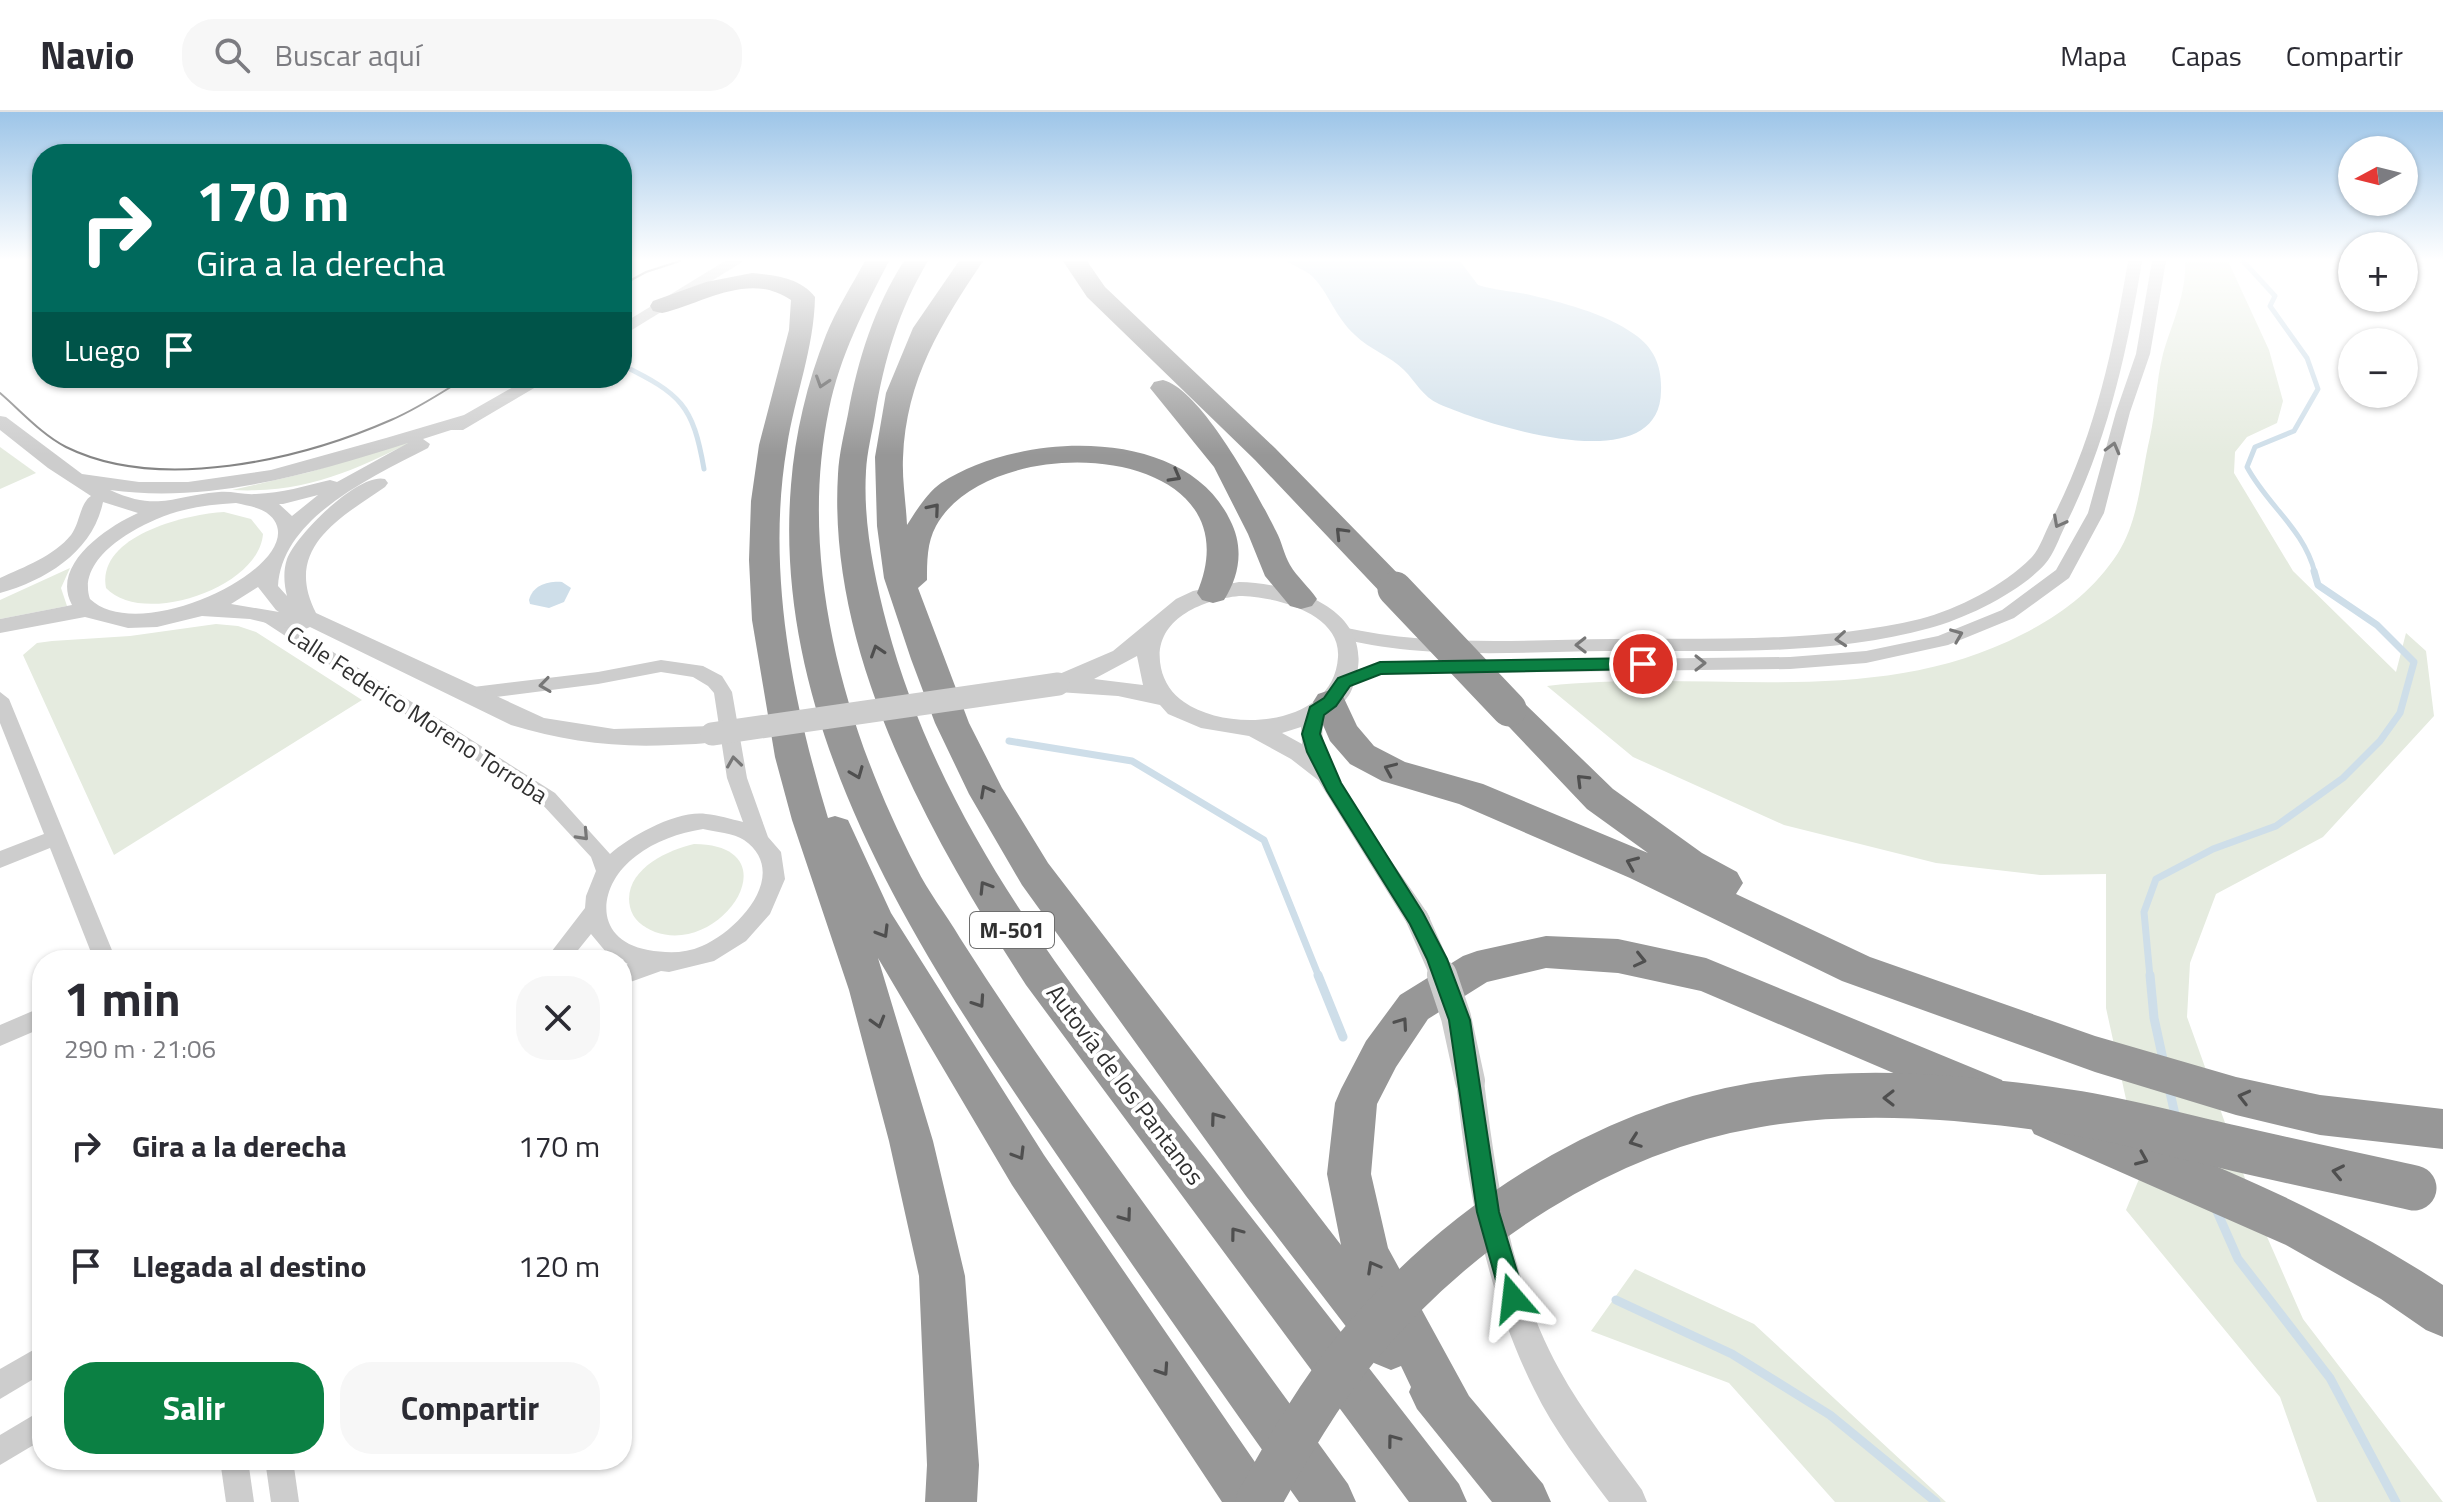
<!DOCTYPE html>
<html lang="es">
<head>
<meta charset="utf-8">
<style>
	body { margin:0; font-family:"Titillium Web",sans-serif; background:#f7f7f7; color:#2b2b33; height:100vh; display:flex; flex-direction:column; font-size:30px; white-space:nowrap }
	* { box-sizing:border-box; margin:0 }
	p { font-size:26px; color:#7c7c81 }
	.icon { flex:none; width:44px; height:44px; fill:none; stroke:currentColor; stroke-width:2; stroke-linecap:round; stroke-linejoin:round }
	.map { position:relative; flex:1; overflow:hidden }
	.panel { position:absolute; left:32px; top:838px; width:600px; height:520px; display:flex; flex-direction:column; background:#fff; border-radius:32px; box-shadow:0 2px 6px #0004 }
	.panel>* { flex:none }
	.guide { position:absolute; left:32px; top:32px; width:600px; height:244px; border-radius:32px; box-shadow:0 2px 6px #0004; background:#00695c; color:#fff; overflow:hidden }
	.needle { width:52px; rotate:263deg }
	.fabs { position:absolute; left:2338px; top:24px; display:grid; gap:16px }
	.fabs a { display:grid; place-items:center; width:80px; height:80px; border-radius:50%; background:#fff; box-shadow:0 2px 6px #0004; font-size:40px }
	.pin { position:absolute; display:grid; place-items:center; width:68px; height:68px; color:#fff; margin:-34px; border:4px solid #fff; border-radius:50%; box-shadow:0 2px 8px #0007 }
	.me { position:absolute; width:88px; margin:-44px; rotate:343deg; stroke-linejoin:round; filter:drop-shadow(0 0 6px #0008) }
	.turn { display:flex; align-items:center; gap:28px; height:168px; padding:0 32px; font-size:36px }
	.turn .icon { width:104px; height:104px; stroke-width:2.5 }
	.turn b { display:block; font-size:56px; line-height:68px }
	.then { display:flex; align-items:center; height:76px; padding:0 32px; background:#0003; gap:16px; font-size:30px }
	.round { display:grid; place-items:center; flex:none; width:84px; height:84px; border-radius:32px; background:#f7f7f7 }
	.head { display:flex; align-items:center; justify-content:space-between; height:136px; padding:0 32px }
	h1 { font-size:48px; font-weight:700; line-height:60px }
	.action { display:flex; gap:16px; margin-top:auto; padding:16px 32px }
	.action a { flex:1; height:92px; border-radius:32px; background:#0b8043; color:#fff; font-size:32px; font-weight:700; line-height:92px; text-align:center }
	.action a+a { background:#f7f7f7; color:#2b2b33 }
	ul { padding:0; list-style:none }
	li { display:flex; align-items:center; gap:24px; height:120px; padding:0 32px }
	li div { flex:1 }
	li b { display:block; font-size:30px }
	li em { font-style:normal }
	header { display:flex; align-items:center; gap:48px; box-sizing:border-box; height:112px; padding:0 40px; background:#fff; border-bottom:2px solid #e1e1e2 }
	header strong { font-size:38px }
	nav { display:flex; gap:44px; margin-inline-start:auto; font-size:28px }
	.search { width:560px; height:72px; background:#f7f7f7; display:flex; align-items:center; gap:20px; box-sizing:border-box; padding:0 28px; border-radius:32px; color:#7c7c81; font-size:30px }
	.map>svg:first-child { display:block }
	.green { fill:#e5ebdf }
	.water { fill:#cedee9 }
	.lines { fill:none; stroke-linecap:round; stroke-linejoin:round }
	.stream-far2 { stroke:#cedee9; stroke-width:5 }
	.stream-far1 { stroke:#cedee9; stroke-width:7 }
	.stream { stroke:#cedee9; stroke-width:9 }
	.minor { fill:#cdcdcd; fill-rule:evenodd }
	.tertiary { fill:#cdcdcd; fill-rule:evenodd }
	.motorway { fill:#979797; fill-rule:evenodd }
	.tram { stroke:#858585; stroke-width:2 }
	.tertiary-bridge-far1 { stroke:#cdcdcd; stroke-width:23 }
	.tertiary-bridge { stroke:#cdcdcd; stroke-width:30 }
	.motorway-bridge-far1 { stroke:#979797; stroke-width:35 }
	.motorway-bridge { stroke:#979797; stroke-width:45 }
	.oneway { stroke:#4f4f4f }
	.oneway2 { stroke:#777 }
	.route { fill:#0b8043; stroke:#07532c; stroke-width:2 }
	.labels { text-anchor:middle; stroke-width:8; stroke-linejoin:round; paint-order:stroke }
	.shield { fill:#fff; stroke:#6e6e6e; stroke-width:2 }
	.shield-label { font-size:22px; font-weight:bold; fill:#303030 }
	.street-label { font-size:24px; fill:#303030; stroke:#fff }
</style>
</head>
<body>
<header>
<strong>Navio</strong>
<div class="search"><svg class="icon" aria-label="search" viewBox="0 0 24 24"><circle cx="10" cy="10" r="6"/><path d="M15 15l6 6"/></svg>Buscar aquí</div>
<nav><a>Mapa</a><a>Capas</a><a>Compartir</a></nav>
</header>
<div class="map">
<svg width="2443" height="1390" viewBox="0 0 2443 1390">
	<rect width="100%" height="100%" fill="#fff"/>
	<g class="green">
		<path d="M2185,149H2228L2269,238L2283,289L2277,311L2247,325L2235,340L2234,361L2293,459L2396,560L2406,521L2426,539L2434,604L2323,725L2216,782L2190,851L2187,905L2261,1111L2303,1207L2443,1390H2317L2280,1285L2126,1098L2142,1060L2106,896V762L2040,763L1936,751L1784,713L1633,645L1547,574C1706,556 1875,599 2023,522C2062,502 2093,479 2118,441C2139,408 2141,363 2150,325C2156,298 2156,269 2163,242C2172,211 2187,181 2185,149Z"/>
		<path d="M426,323C358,356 310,382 232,378L310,360Z"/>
		<path d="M0,335L36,361L0,377Z"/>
		<path d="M224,400L251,407L263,422C259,476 142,515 106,476C96,424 186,402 224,400Z"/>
		<path d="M70,456L61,476L67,494L0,507V488Z"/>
		<path d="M216,512L238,514L256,520L362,588L114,743L23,543L37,531L52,529L130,524Z"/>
		<path d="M694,732C794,733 723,844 655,820C643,815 633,808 630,795C622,759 667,738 694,732Z"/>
		<path d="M1635,1157L1754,1212L1946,1390H1835L1729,1271L1591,1219Z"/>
	</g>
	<g class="water">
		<path d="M1286,149H1460L1478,173C1494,178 1510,179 1526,182C1560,190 1605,201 1634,222C1655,236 1662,256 1661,279C1660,371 1485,312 1439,292C1423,285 1416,270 1404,258C1390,244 1369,237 1355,223C1335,205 1329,181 1312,164C1305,158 1294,154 1286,149Z"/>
		<path d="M562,470L571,476L564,490L549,496L530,492L529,488C533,473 548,469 562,470Z"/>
	</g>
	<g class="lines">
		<g class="stream-far2">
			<path d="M2243,149L2275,184L2270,194L2307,246L2318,277L2294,319L2255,335L2247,355C2267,393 2304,417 2315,461"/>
			<path d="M622,253C681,282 693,293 704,357"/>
		</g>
		<g class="stream-far1">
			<path d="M1009,629L1132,649L1264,728L1319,865"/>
			<path d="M2150,865L2144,800L2156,767L2213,737L2276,714L2343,666L2380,629L2400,601L2414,550L2377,513L2318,473L2314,459"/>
		</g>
		<g class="stream">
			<path d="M1318,863L1343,925"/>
			<path d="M2150,863L2154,906L2164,952"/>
			<path d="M2169,976L2176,1007"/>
			<path d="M2215,1095L2238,1147L2330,1266L2396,1390"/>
			<path d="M1616,1188L1732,1242L1830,1303L1936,1390"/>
		</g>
		<g class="minor">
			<path d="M2128,149H2142C2127,241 2107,331 2065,414C2059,426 2054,442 2045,452C2020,480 1967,506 1930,516C1826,545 1713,538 1606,539C1521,540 1417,548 1336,525L1333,521L1342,515C1429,535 1524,528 1613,527C1716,526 1820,531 1920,507C1958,497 2003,474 2031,446C2040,437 2045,420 2051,409C2094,327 2113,239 2128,149Z"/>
			<path d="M2152,149H2166L2150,242L2130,300L2104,401L2069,466L2014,506L1948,533L1866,551L1790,557L1382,562L1344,576L1335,570L1337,565L1380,550L1790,545L1866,539L1938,524L2002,498L2056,458L2088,401L2116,300L2136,242Z"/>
			<path d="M267,498L555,681L610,742C631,724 677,698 706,702C718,703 731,707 743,710L727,666L714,581L708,574L693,565L661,560L598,572L464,589L455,582L457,577L598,560L661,548L703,554L722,564L732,580L747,666L768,725L781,740L785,767L770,802L746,829L714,849L669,860L661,859L622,873V854L628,852L606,840L591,822L570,848H545L585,796L586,784L596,759L591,745L541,691L261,508L258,504ZM703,717C715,720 734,721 744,728C791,761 739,818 702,834C684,842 666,841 648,838C592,828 597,773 636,744C655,729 679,721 703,717Z"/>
			<path d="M0,580L9,587L116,848H94L50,736L0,756V739L44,722L0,611Z"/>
			<path d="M42,895V916L0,934V913Z"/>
			<path d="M42,1233V1262L0,1287V1257Z"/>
			<path d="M42,1298V1328L0,1353V1323Z"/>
			<path d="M220,1348H248L254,1390H226Z"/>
			<path d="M265,1348H293L299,1390H271Z"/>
		</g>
		<g class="tertiary">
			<path d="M725,149H744L622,224V212Z"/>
			<path d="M529,266H551L463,318H451L423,327L430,332L428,336C372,365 282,405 278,474L287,484C284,472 283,459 287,447C296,423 359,360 385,367L388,371L385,375C338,407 283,437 316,501L544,606L614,617L712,614L720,616L723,622L720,628C704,633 687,632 671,633C615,636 564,629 511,613L310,515L301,519L250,507L202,504L157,515L128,516L85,505L0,521V507L72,493C50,453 107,415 138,401L103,390C93,439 47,468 0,481V466C24,455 54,444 71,423C80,411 80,391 91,384L48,356L0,318V304L6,305L82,362L139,370H188L271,358L386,326L464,303ZM408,331L337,370L330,368C305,374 282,381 256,382C244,383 232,379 219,380C172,384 158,400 110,378C211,392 312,361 408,331ZM318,383L292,404L279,392H283ZM236,391C249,394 266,396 274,408C306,454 140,535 90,487C75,443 146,408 180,399C198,394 217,392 236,391ZM258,475L276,498L279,500L231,492Z"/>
			<path d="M1239,470C1298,471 1383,502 1352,577C1345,597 1318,601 1323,627C1333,674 1398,756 1426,799L1430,806L1426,813L1417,817L1408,813L1318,668L1291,647L1249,624L1201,616L1168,602L1160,593L1118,584L1058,580L1050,578L1047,572L1050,566L1113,539L1176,487L1193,479ZM1239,484C1272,484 1341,500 1338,545C1334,614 1230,622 1184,590C1172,582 1164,570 1161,556C1151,509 1200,488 1239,484ZM1137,544L1143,573L1094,567ZM1301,615L1302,632L1282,621Z"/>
			<path d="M1470,956L1480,960L1484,969C1496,1067 1511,1170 1559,1257C1583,1301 1613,1338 1642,1378L1647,1390H1609C1582,1354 1554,1318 1534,1277C1486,1180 1467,1076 1456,969L1460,960Z"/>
		</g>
		<g class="motorway">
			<path d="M865,149H889C864,197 840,244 829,297C797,451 845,618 916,755C928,780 946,802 960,826C1004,895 1050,962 1098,1028C1181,1143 1265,1257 1348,1372L1356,1390H1299C1222,1281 1145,1172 1070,1062C933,862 770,628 791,373C795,322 807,271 826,223C836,198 852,173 865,149Z"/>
			<path d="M904,149H928C899,197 884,248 875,303C872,321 867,340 866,359C863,411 874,463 887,513C942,719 1076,882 1205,1046C1290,1155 1375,1263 1459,1372L1467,1390H1409L1026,873C931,726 827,543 838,362C839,342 844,322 848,302C858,247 874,196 904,149Z"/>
			<path d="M959,149H983C941,212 906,267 903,346C902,368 906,391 907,413C916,399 927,381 941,371C1018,320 1184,312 1230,408C1244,435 1240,463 1224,488L1213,491L1202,488L1197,481C1261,329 990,314 936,414C927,430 927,450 927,468L918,476L969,611L1002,676L1048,751L1341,1133L1327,1062L1335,991L1341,977L1366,929L1400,883L1463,844L1477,839L1546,824L1618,827L1706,846L2002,968L2008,982L2002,996L1987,1001L1701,879L1618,861L1546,856L1487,870L1428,907L1396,955L1377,992L1371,1062L1388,1136L1469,1284L1543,1372L1551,1390H1492L1417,1297L1409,1280L1411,1275L1401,1254L1391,1258L1374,1251L1246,1084L1022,773L969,682L935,611L911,547L884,466L877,414L875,345L886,281L913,216Z"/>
			<path d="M1063,149H1087L1105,175L1275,336L1406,470L1411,477L1406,484L1395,487L1384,484L1255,348L1087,185Z"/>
			<path d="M752,161C775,163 801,166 815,185C814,237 795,283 787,334C766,458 792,587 828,706L835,704L848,708L891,801L1044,1043L1270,1372L1278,1390H1222L1012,1073L878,846L933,1029L965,1164L979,1353L977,1390H925L927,1353L919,1164L889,1029L849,878L792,708L775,645L752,508L749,448L751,389L759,333L789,218L791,188C749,159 704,191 662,201L653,199L650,194L653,189L706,170Z"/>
			<path d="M1163,268C1201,277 1258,383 1276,419C1282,430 1284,443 1290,453C1297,465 1309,475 1317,487L1312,494L1301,497L1290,494L1265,464L1248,422L1214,355L1150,276L1154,270Z"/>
			<path d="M1330,578L1342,582L1357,614L1374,634L1405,650L1483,672L1648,741L1587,697L1492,597L1497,588L1509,585L1521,588L1613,677L1702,741L1737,760L1743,771L1736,782L1870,845L2095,924L2236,965L2320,983L2443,997V1037L2320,1023L2236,1003L2095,960L1842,869L1630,766L1459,692L1382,669L1350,652L1330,629L1313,590L1318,582Z"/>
			<path d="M2049,988C2184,1039 2322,1093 2443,1173V1225L2426,1218L2381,1187L2286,1133L2034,1022L2027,1008L2034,994Z"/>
		</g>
		<g class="tram">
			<path d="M622,173L646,160L680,149"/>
			<path d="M0,281C21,299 41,322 66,335C159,381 300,348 391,308C417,297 441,281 465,266"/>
		</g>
		<g class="tertiary-bridge-far1">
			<path d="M712,622L1058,572"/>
			<path d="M1417,806L1443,865"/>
		</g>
		<path class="tertiary-bridge" d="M1442,863L1456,905L1470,969"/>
		<path class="motorway-bridge-far1" d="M1395,477L1509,597"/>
		<path class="motorway-bridge" d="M1258,1390C1288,1336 1319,1281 1359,1233C1459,1114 1601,1019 1756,993C1859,975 1967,985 2069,1000C2117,1007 2165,1020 2212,1031C2279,1047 2347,1061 2414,1076"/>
	</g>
	<defs><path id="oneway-chevron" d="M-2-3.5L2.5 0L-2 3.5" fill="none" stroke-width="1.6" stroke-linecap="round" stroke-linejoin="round" transform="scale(2)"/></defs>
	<g class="oneway">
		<use href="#oneway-chevron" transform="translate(822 270) rotate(108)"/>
		<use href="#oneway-chevron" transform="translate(1175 364) rotate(29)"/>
		<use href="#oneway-chevron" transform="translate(934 397) rotate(-50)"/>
		<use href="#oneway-chevron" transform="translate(1341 421) rotate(-134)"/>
		<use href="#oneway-chevron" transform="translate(877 539) rotate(-108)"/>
		<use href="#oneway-chevron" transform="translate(1390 657) rotate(-156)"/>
		<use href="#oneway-chevron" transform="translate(857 661) rotate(68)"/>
		<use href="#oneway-chevron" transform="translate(1582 668) rotate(-135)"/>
		<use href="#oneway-chevron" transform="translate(986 679) rotate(-118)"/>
		<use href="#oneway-chevron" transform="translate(1632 751) rotate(-157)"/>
		<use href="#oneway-chevron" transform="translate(985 775) rotate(-122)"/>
		<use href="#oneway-chevron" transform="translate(883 820) rotate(59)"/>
		<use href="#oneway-chevron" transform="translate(1640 848) rotate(13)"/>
		<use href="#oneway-chevron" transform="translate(979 890) rotate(56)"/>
		<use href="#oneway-chevron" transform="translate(878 910) rotate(74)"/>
		<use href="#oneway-chevron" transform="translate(1402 911) rotate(-55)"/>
		<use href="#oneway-chevron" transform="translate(2244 985) rotate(-166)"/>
		<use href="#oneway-chevron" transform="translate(1889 986) rotate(180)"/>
		<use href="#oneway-chevron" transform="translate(1216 1006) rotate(-126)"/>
		<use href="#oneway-chevron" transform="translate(1635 1029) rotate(160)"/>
		<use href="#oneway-chevron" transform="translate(1019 1042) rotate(59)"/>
		<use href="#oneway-chevron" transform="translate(2142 1047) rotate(23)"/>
		<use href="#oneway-chevron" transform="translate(2338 1060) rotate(-168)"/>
		<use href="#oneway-chevron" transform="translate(1126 1104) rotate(54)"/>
		<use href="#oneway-chevron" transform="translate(1236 1121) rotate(-127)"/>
		<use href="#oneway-chevron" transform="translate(1373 1155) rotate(-119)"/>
		<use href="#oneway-chevron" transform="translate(1163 1258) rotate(56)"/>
		<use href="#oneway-chevron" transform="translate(1393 1328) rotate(-127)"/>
	</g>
	<g class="oneway2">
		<use href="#oneway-chevron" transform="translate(2113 336) rotate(-75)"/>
		<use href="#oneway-chevron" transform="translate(2059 410) rotate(118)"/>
		<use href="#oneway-chevron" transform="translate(1957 523) rotate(-22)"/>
		<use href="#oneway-chevron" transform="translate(1841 527) rotate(175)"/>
		<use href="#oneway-chevron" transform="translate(1581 533) rotate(179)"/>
		<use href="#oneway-chevron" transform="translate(1700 551)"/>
		<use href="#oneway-chevron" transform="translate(545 573) rotate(172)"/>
		<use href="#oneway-chevron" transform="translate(734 650) rotate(-98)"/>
		<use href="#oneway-chevron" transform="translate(583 723) rotate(47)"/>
	</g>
	<linearGradient id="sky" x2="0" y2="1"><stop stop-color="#9dc5e8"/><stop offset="0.43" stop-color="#fff"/><stop offset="1" stop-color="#fff" stop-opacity="0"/></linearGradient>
	<rect width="2443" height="343" fill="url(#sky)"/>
	<path class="route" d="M1643,546L1651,552L1643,557L1381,562L1350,574L1336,594L1324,603L1320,622L1341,671L1423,801L1447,847L1470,908L1499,1100L1525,1186L1522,1195L1513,1198L1505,1195L1501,1186L1477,1100L1449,908L1427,847L1410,812L1327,679L1307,640L1302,622L1310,595L1324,586L1338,566L1380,550Z"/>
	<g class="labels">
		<rect class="shield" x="970" y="800" width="84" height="36" rx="6"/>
		<g class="shield-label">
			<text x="1012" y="826">M-501</text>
		</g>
		<g class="street-label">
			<text transform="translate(417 603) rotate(33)" y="8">Calle Federico Moreno Torroba</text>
			<text transform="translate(1125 973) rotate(53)" y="8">Autovía de los Pantanos</text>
		</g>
	</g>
</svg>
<div class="fabs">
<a><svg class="needle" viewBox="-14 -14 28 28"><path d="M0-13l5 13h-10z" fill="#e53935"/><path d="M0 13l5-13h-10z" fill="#7c7c81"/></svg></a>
<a>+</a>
<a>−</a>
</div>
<div class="pin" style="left:1643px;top:552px;background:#d93025"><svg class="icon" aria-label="arrive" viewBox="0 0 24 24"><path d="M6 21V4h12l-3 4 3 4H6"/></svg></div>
<svg class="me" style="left:1513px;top:1186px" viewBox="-20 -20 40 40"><path d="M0-17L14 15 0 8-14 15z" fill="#0b8043" stroke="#fff" stroke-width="4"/></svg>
<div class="guide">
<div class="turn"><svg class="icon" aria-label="right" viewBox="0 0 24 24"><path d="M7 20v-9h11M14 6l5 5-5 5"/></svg><div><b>170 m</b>Gira a la derecha</div></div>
<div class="then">Luego<svg class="icon" aria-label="arrive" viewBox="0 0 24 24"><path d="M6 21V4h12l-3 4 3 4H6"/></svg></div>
</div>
<section class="panel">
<div class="head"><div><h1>1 min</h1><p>290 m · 21:06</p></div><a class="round"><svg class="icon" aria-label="close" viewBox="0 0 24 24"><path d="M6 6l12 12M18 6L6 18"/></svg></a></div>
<ul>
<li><svg class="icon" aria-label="right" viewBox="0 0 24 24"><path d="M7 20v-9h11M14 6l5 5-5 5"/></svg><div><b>Gira a la derecha</b></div><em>170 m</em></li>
<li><svg class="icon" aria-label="arrive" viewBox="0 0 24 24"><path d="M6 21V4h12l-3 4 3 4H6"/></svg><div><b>Llegada al destino</b></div><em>120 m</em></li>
</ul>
<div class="action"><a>Salir</a><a>Compartir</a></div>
</section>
</div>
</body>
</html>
